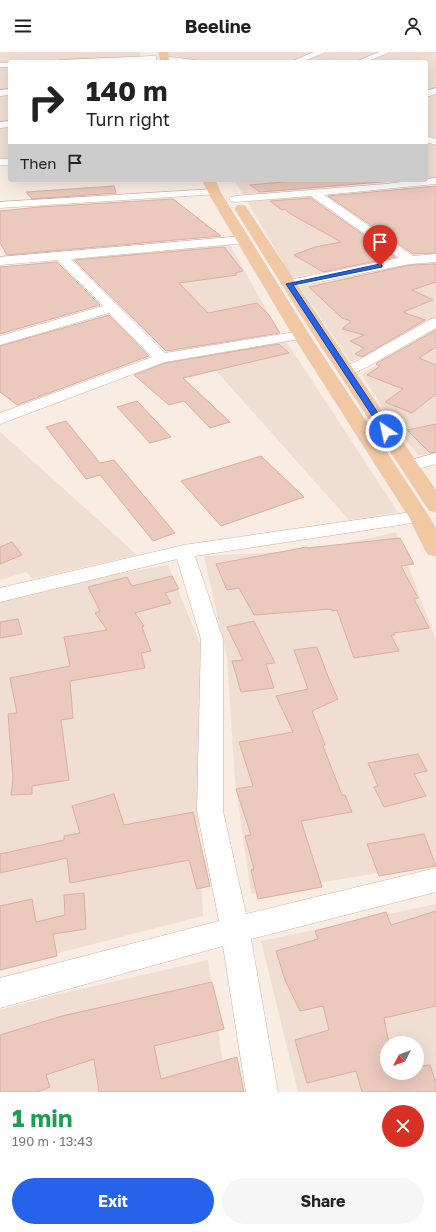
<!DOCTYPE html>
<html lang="en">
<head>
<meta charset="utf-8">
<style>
	body { margin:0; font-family:"Golos Text",sans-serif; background:#f6f6f6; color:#222; height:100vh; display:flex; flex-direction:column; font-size:15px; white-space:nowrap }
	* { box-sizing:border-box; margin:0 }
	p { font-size:13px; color:#767676 }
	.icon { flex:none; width:22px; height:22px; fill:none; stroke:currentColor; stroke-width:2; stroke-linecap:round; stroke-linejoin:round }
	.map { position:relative; height:1040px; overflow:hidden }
	.panel { display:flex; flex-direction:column; background:#fff; flex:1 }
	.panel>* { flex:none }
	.guide { position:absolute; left:8px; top:8px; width:420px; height:122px; border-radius:4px; box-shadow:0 4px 16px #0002; background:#fff; color:#222; overflow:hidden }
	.needle { width:26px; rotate:229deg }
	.fabs { position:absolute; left:380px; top:984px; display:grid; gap:8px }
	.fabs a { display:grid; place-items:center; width:44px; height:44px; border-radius:50%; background:#fff; box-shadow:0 4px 16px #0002; font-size:20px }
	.pin { position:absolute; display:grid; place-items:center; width:34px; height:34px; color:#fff; margin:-41px -17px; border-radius:50% 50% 50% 0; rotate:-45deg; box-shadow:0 0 4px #0007 }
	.pin .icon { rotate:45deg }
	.me { position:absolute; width:44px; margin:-22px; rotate:326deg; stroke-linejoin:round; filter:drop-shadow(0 0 3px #0008) }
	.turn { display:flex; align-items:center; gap:14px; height:84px; padding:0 12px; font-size:18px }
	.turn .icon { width:52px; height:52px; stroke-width:2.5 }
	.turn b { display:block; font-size:28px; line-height:34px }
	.then { display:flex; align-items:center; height:38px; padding:0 12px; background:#0003; gap:8px; font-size:15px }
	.round { display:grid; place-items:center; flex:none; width:42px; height:42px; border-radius:21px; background:#f6f6f6 }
	.overview { display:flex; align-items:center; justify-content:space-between; height:68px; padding:0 12px }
	h1 { font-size:24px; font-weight:700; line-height:30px; color:#1e9e55 }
	.button { display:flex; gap:8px; margin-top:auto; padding:8px 12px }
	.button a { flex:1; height:46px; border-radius:24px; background:#2563eb; color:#fff; font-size:16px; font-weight:700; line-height:46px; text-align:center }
	.button a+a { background:#f6f6f6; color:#222 }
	header { display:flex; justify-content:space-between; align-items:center; height:52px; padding:0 12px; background:#fff; font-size:18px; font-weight:700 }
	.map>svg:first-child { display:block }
	.residential { fill:#f0ded2; fill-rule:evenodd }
	.building { fill:#ebc9bd; stroke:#dcaea0 }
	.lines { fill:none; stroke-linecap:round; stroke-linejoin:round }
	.minor-casing { stroke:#c8b4ab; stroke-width:1 }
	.major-casing { stroke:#d4cbc9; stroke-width:1 }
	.minor { fill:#fff; fill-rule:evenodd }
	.major { fill:#f1c8a2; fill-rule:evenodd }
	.route { fill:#2563eb; stroke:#184099 }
</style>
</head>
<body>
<header><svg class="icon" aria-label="menu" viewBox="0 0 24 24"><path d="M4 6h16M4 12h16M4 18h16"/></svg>Beeline<svg class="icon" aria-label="person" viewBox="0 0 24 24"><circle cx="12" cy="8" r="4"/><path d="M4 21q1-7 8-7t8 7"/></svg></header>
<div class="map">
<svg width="436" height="1040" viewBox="0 0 436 1040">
	<rect width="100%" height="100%" fill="#f9ede3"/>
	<g class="residential">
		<path d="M0,0H140L142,10H10V106L0,107Z"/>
		<path d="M167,0H436V87L426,85V10H170Z"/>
		<path d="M426,89L436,93V126L426,127Z"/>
		<path d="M234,128H363L367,131L243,143Z"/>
		<path d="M308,144L399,206L292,226L247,149Z"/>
		<path d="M229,191L279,280L221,292L171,300L88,206Z"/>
		<path d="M436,210V266L351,310L300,235L417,211Z"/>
		<path d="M436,276V401L418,403L391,370L362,322Z"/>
		<path d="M286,289L398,460L349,468L202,303Z"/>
		<path d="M0,380L64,437L137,503L33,527L26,520L0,528Z"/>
		<path d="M396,480L436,588V809L367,823L251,842L235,729L227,606L204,504L317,498Z"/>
		<path d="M168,513L202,597L198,752L203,864L0,916V549L73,532L74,529Z"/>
		<path d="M436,852V1040H298L261,889ZM387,991H417V1021H387Z"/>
		<path d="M208,908L227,1040H0V958L55,943Z"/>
	</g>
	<g class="building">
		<path d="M304,128H406L260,140L250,133Z"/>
		<path d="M114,134L116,141L32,147L26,140Z"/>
		<path d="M436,134V201L413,202L328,144Z"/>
		<path d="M311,146L395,205L323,220L294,203L315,195L341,190L289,161L285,157L282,158L270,149Z"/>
		<path d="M173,147L221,184L7,203L0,191V159L39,155Z"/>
		<path d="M224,195L243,219L235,221L237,223L179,231L208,261L257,251L269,263L280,281L166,299L74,208Z"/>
		<path d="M57,210L100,253L0,282V215Z"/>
		<path d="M436,212V230L412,238L433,248L403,260L425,268L362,305L355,302L364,296L350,289L364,283L342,277L351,269L342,266L309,235L410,213Z"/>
		<path d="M109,263L149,304L17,353L0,340V294Z"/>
		<path d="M436,278V295L419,306L436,313V342L412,361L385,350L403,337L367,323L380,314L376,312L377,311Z"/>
		<path d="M279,292L289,301L183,326L230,370L210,376L184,349L169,353L134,323L165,311Z"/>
		<path d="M137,349L171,385L150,391L117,355Z"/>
		<path d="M66,369L100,411L114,408L175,481L153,489L100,423L86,427L46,375Z"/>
		<path d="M436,372V400L430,401L407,378Z"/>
		<path d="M261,404L304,445L221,474L181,429Z"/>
		<path d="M400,486L414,512L401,514L418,546L414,547L429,576L394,581L395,583H391L399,599L354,606L337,558L332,559L331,557L254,563L239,536L227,538L216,512L307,495V496Z"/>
		<path d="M12,490L22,503L0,512V495Z"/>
		<path d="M172,524L179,537L165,541L171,551L135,561L144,574L142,575L151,599L141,601L145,616L70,629L73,666L61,668L69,728L32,734V742L11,743L13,727L8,662L17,661L10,626L70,614L64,585L107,578L95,561L100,559L88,535L127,525L132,534Z"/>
		<path d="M18,567L22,582L0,586V570Z"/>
		<path d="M254,569L275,611L266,612L274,636L241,640L232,609L243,608L227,575Z"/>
		<path d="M317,595L329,627L338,647L312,659L325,693L323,694L342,743H345L352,760L301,769L322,835L258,847L251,818L254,817L245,784L251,783L236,737L253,734L239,690L293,680L276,644L308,637L294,598Z"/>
		<path d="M418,702L427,719L414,722L426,744L384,755L374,735L378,734L368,711Z"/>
		<path d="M114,742L124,773L193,760L210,834L197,837L189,808L70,831L67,806L0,821V802L64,788V784L80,781L72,754Z"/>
		<path d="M424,782L436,814L379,824L367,792Z"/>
		<path d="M84,841L86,877L53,882L57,904L0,918V854L32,847L36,870L65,863L64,843Z"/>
		<path d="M436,859V954L384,966L389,991H387V1021H417V1015L430,1013L436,1031V1040H362L356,1019L307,1031L295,988L329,978L323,954L300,959L285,928L276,899L318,887L315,879L386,860L391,873Z"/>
		<path d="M212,930L224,977L154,994L161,1027L237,1005L244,1040H99L94,1007L46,1023L50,1035L37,1040H0V983L62,964Z"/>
	</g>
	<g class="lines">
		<defs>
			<g id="minor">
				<path d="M314,0H326L302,10H290Z"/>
				<path d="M379,0H390L366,10H355Z"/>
				<path d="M153,4H156V8L116,10H55L59,8Z"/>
				<path d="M161,4L196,8L200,10L164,8H161Z"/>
				<rect x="0" y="11" width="10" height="4"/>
				<path d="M436,36V42L426,45V39Z"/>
				<path d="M10,37V43L0,44V38Z"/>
				<path d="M10,69V75L0,76V70Z"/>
				<path d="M426,84L436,87V93L426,90Z"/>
				<rect x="0" y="107" width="10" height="6"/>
				<path d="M436,126V132L324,143L413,204L436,202V210L410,212L289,236L284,235L282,232L284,229L399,206L311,144L235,150L231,149L229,147L231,145L235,144L385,132Z"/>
				<path d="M214,137L220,140L218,142L0,156V150Z"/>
				<path d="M243,184L247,185L249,188L247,191L71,207L165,301L301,279L306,280L308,283L306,286L165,310L0,372V361L152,305L109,261L0,293V284L103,254L58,208L0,213V205Z"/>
				<path d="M436,266V276L367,315L351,322L346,324L341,322L338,319L341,316L357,309L431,267Z"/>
				<path d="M436,401V412L410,419L404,418L401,414L404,410Z"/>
				<path d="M419,459L426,461L428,465L426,469L195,504L223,587V759L246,862L436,816V840L251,887L278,1040H246L223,894L0,956V926L219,869L197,759L201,587L177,507L0,550V536L184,493Z"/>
			</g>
			<g id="major">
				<path d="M159,0H167L170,10H162Z"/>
				<path d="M203,128H215L220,140L309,283L429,465L436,477V504L428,502L425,497L409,465L293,283L208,140Z"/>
				<path d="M241,153L245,154L247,157L328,280L436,439V460L429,458L312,280L235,157L237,154Z"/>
			</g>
		</defs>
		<use href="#minor" class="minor-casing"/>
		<use href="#major" class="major-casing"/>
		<use href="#minor" class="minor"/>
		<use href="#major" class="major"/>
	</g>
	<path class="route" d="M380,212L382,213V215L293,233L390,379L386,381L382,379L286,232Z"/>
</svg>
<div class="fabs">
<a><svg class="needle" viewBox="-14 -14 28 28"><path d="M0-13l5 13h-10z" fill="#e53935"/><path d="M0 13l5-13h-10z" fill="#767676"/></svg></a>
</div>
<div class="pin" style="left:380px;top:214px;background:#d93025"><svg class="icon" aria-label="arrive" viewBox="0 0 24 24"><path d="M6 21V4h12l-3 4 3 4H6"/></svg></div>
<svg class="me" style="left:386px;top:379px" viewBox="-20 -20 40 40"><circle r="17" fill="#2563eb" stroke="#fff" stroke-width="3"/><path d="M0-11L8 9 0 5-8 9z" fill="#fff"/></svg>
<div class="guide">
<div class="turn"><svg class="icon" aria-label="right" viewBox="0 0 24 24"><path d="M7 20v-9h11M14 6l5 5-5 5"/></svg><div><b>140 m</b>Turn right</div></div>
<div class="then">Then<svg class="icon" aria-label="arrive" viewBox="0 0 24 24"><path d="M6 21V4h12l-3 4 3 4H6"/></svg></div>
</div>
</div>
<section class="panel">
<div class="overview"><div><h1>1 min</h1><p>190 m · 13:43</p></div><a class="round" style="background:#d93025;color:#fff"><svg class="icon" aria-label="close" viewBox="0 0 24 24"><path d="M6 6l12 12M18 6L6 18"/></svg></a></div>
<div class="button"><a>Exit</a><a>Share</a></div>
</section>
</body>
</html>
